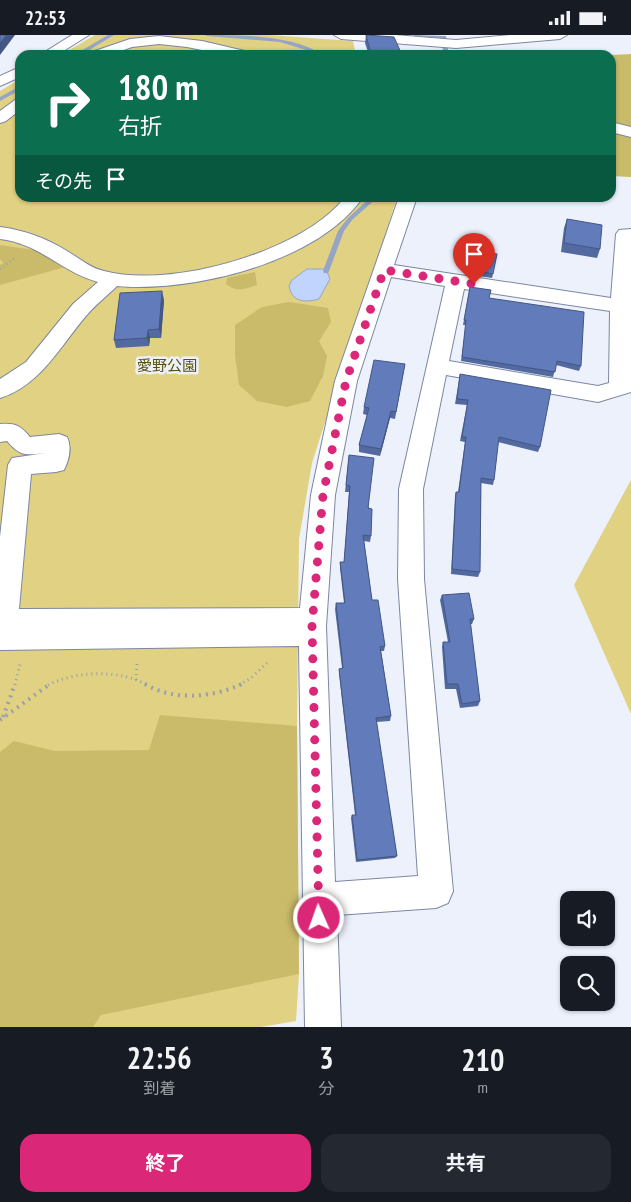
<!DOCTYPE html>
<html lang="ja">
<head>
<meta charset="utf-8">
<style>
	body { margin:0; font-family:"PT Sans Narrow","Noto Sans JP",sans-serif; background:#242831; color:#f1f3f6; height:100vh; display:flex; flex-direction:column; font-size:19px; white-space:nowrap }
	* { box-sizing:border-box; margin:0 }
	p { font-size:16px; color:#9ea1a6 }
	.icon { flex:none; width:28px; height:28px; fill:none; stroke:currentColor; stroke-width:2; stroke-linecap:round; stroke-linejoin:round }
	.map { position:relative; height:992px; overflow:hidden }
	.panel { display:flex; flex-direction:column; background:#171b24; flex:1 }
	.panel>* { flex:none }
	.guide { position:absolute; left:15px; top:15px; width:601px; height:152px; border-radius:15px; box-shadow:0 1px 4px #0004; background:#0b6e4f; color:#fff; overflow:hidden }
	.controls { position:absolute; left:560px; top:856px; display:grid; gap:10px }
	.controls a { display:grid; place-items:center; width:55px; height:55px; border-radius:10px; background:#171b24; box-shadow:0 1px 4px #0004; font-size:25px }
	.pin { position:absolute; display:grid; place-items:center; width:42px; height:42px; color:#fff; margin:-51px -21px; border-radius:50% 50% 50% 0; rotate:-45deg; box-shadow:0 0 5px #0007 }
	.pin .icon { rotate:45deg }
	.me { position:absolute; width:55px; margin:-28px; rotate:358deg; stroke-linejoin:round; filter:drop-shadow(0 0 4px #0008) }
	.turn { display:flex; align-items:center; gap:18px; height:105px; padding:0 20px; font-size:22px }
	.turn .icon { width:65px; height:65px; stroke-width:2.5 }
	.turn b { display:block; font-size:35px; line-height:42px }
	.then { display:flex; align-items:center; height:48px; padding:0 20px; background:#0003; gap:10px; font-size:19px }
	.eta { display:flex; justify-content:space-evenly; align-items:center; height:85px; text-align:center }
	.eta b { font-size:30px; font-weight:700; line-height:35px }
	.button { display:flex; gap:10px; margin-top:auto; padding:10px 20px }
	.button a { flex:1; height:58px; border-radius:15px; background:#db2777; color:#fff; font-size:20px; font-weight:700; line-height:58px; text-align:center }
	.button a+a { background:#242831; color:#f1f3f6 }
	.status { display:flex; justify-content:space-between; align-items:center; height:35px; padding:0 25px; background:#171b24; direction:ltr }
	.status svg { height:14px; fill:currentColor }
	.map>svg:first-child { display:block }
	.green { fill:#e1d182 }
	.forest { fill:#cabb6a }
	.water { fill:#c1d4fe; stroke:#96a4c5 }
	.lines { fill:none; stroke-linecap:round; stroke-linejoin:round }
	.stream { fill:#96a4c5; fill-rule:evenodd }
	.street-casing { stroke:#7c87a0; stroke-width:2 }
	.path-far2 { stroke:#9a9faa; stroke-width:2.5; stroke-dasharray:1 3; stroke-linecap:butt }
	.path-far1 { stroke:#9a9faa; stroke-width:3; stroke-dasharray:1 4; stroke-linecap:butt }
	.path { stroke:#9a9faa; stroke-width:4; stroke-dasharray:2 5; stroke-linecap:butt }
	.street { fill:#fff; fill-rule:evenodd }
	.wall { fill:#536aa1 }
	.shaded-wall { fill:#445683 }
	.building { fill:#617bbb; stroke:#445683 }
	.route { stroke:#db2777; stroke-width:9; stroke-dasharray:0 16.2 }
	.labels { text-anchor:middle; stroke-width:5; stroke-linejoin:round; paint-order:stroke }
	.park-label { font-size:15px; fill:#5a4f11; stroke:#ecf1fc }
</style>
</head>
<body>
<div class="status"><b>22:53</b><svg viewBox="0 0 49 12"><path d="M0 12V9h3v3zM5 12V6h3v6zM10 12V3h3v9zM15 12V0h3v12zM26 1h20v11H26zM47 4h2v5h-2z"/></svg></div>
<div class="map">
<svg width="631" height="992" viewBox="0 0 631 992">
	<rect width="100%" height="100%" fill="#ecf1fc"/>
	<g class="green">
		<path d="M95,0H269L353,6L356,20H61Z"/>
		<path d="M20,44V162L397,163L312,428L299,504L297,691L299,939L296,986L261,992H0V56Z"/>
		<path d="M631,445V679L574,550Z"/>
	</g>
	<g class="forest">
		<path d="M631,19V142L611,141V20Z"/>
		<path d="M0,210L41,216L69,231L0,250V230L3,228L0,224Z"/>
		<path d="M255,237L257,250C246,254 237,258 226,249L227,243Z"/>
		<path d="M289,267L328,273L331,287L319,306L327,321L323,341L310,366L287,372L257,366L239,350L235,320V290L262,272Z"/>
		<path d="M160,680L297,691L299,939L101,980L93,992H0V717L14,706L55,716L149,715Z"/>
	</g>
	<path class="water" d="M307,234H326L330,244L319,264C304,268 292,267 289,251L292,245Z"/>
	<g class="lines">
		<g class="stream">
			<path d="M108,0H114L81,20H74Z"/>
			<path d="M205,0C240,0 293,0 323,20H316L306,15L280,7L207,1Z"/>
			<path d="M413,0L446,1L449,20H443L442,3L415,1Z"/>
			<path d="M20,51V55L0,66V62Z"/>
			<path d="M371,162H378L352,185L344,196L329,236L328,238H324L323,236L338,196L348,183Z"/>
		</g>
		<defs>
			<g id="street">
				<path d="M72,0H89L57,20H40Z"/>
				<path d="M334,0H395L456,5L511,0H567L560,4L456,13L341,4Z"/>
				<path d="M159,1L202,6L249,17L251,20H226L187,12L159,9L132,12L110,20H90L92,17L130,4Z"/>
				<path d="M20,32V42L0,51V41Z"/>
				<path d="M20,63V75L6,86L0,88V76L15,65Z"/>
				<path d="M611,87L631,92V102L611,97Z"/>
				<path d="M345,162H363C319,227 192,258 117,251C107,261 95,270 86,281C61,310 40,351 0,363V344L26,327L73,269L98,247C61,237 41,209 0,204V192C24,195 46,203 67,216C79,223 90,233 104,236C170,254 303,217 345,162Z"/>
				<path d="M399,162H417L394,230L611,263L616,199L619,195L631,194V357L598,367L446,340L423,454L424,544L453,856L448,868L436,873L337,880L341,992H305L299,611L0,615V502L8,430L12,423L46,418C26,420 21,422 7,406L0,407V389C15,388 20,390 30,402L59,399L67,402C72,412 69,425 64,435L56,437L31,439L19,574L300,573L311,460L335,346ZM391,242L445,251L399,454L398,544L418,841L335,847L326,591L335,460L357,346ZM464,254L610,276L609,348L598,351L449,326Z"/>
			</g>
		</defs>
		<use href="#street" class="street-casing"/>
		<path class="path-far2" d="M0,234L16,222"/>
		<g class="path-far1">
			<path d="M136,645L137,628"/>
			<path d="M15,650L20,629"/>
			<path d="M48,650C75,636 120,634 147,650"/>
			<path d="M239,650L251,643L268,627"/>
		</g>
		<g class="path">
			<path d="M145,649C173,666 212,663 242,649"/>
			<path d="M3,682L15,649"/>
			<path d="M0,685L50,649"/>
		</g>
		<use href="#street" class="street"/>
	</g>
	<g class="wall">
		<path d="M366,0L402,20H369L365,8Z"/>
		<path d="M567,184L600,214L597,223L561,217L564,193Z"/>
		<path d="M477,216L493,239L492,243L472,240Z"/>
		<path d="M470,252L489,263L581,331L579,336L556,330L553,342L461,326L466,290H463Z"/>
		<path d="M164,265L161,303H150L149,311L116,313L114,305Z"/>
		<path d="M405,329L395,384L390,383L380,421L359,417V410L367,380L363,379L364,372Z"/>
		<path d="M460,339L540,412L538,417L498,407L494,445L493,450L481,448L480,537L478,542L451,539L455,461L456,457H458L465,407L460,406L467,370L455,369Z"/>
		<path d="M349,420L369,473L371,501L370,507L364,506L372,565L385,611L384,616H381L391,681L390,686L376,687L397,821L395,823L356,827L351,783L352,780H355L339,638V634L342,633L335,574L336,568H344L340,533V527H344L349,457H345Z"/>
		<path d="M442,560L474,584L472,589H470L480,666L478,671L460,673L456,654H445L442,612L443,607H448L440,565Z"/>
	</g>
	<g class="shaded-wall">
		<path d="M6,0H15L0,20V8Z"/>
		<path d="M162,256L164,265L161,303L159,294Z"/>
		<path d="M148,295L150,303L149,311L147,303Z"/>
		<path d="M391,376L390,383L380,421L381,414Z"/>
	</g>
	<g class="building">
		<path d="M0,0H6L0,8Z"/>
		<path d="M366,0L394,2L402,20H371Z"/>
		<path d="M567,184L602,190L600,214L564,208Z"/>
		<path d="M477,216L497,219L493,239L473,235Z"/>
		<path d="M470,252L491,255L489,263L584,277L581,331L557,326L555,337L462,322L466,285H464Z"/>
		<path d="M162,256L159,294L148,295L147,303L114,305L120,258Z"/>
		<path d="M374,325L405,329L396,377L391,376L381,414L359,410L369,373L364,372Z"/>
		<path d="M460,339L551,355L540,412L499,402L494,445L481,443L480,537L452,534L456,457H459L466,402H462L468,365L457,364Z"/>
		<path d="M349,420L374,423L368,473L372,474L371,501L363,500L372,565H378L385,611L380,612L391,681L376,683L397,821L357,825L352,780H356L339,634L343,633L336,568H345L340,527H344L350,451L346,450Z"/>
		<path d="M469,558L474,584H470L480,666L462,669L458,649H447L443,607H450L442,560Z"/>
	</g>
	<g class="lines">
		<path class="route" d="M319,883L312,591L323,460L346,346L384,235L474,249"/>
	</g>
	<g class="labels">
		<g class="park-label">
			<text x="167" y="336">愛野公園</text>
		</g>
	</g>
</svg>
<div class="controls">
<a><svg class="icon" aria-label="sound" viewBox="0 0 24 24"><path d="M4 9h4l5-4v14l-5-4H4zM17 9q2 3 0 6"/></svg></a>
<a><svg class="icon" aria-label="search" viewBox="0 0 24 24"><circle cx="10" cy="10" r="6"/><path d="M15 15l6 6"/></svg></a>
</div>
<div class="pin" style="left:474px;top:249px;background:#d93025"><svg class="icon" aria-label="arrive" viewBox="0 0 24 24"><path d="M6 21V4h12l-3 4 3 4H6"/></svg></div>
<svg class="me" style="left:319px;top:883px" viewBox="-20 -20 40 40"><circle r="17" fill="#db2777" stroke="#fff" stroke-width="3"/><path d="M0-11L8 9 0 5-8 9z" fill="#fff"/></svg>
<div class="guide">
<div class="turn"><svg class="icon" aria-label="right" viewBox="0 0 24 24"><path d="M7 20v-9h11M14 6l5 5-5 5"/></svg><div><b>180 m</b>右折</div></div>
<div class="then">その先<svg class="icon" aria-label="arrive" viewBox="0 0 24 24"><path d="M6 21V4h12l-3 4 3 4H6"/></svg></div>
</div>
</div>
<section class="panel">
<div class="eta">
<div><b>22:56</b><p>到着</p></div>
<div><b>3</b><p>分</p></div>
<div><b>210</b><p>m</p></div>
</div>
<div class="button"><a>終了</a><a>共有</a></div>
</section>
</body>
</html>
